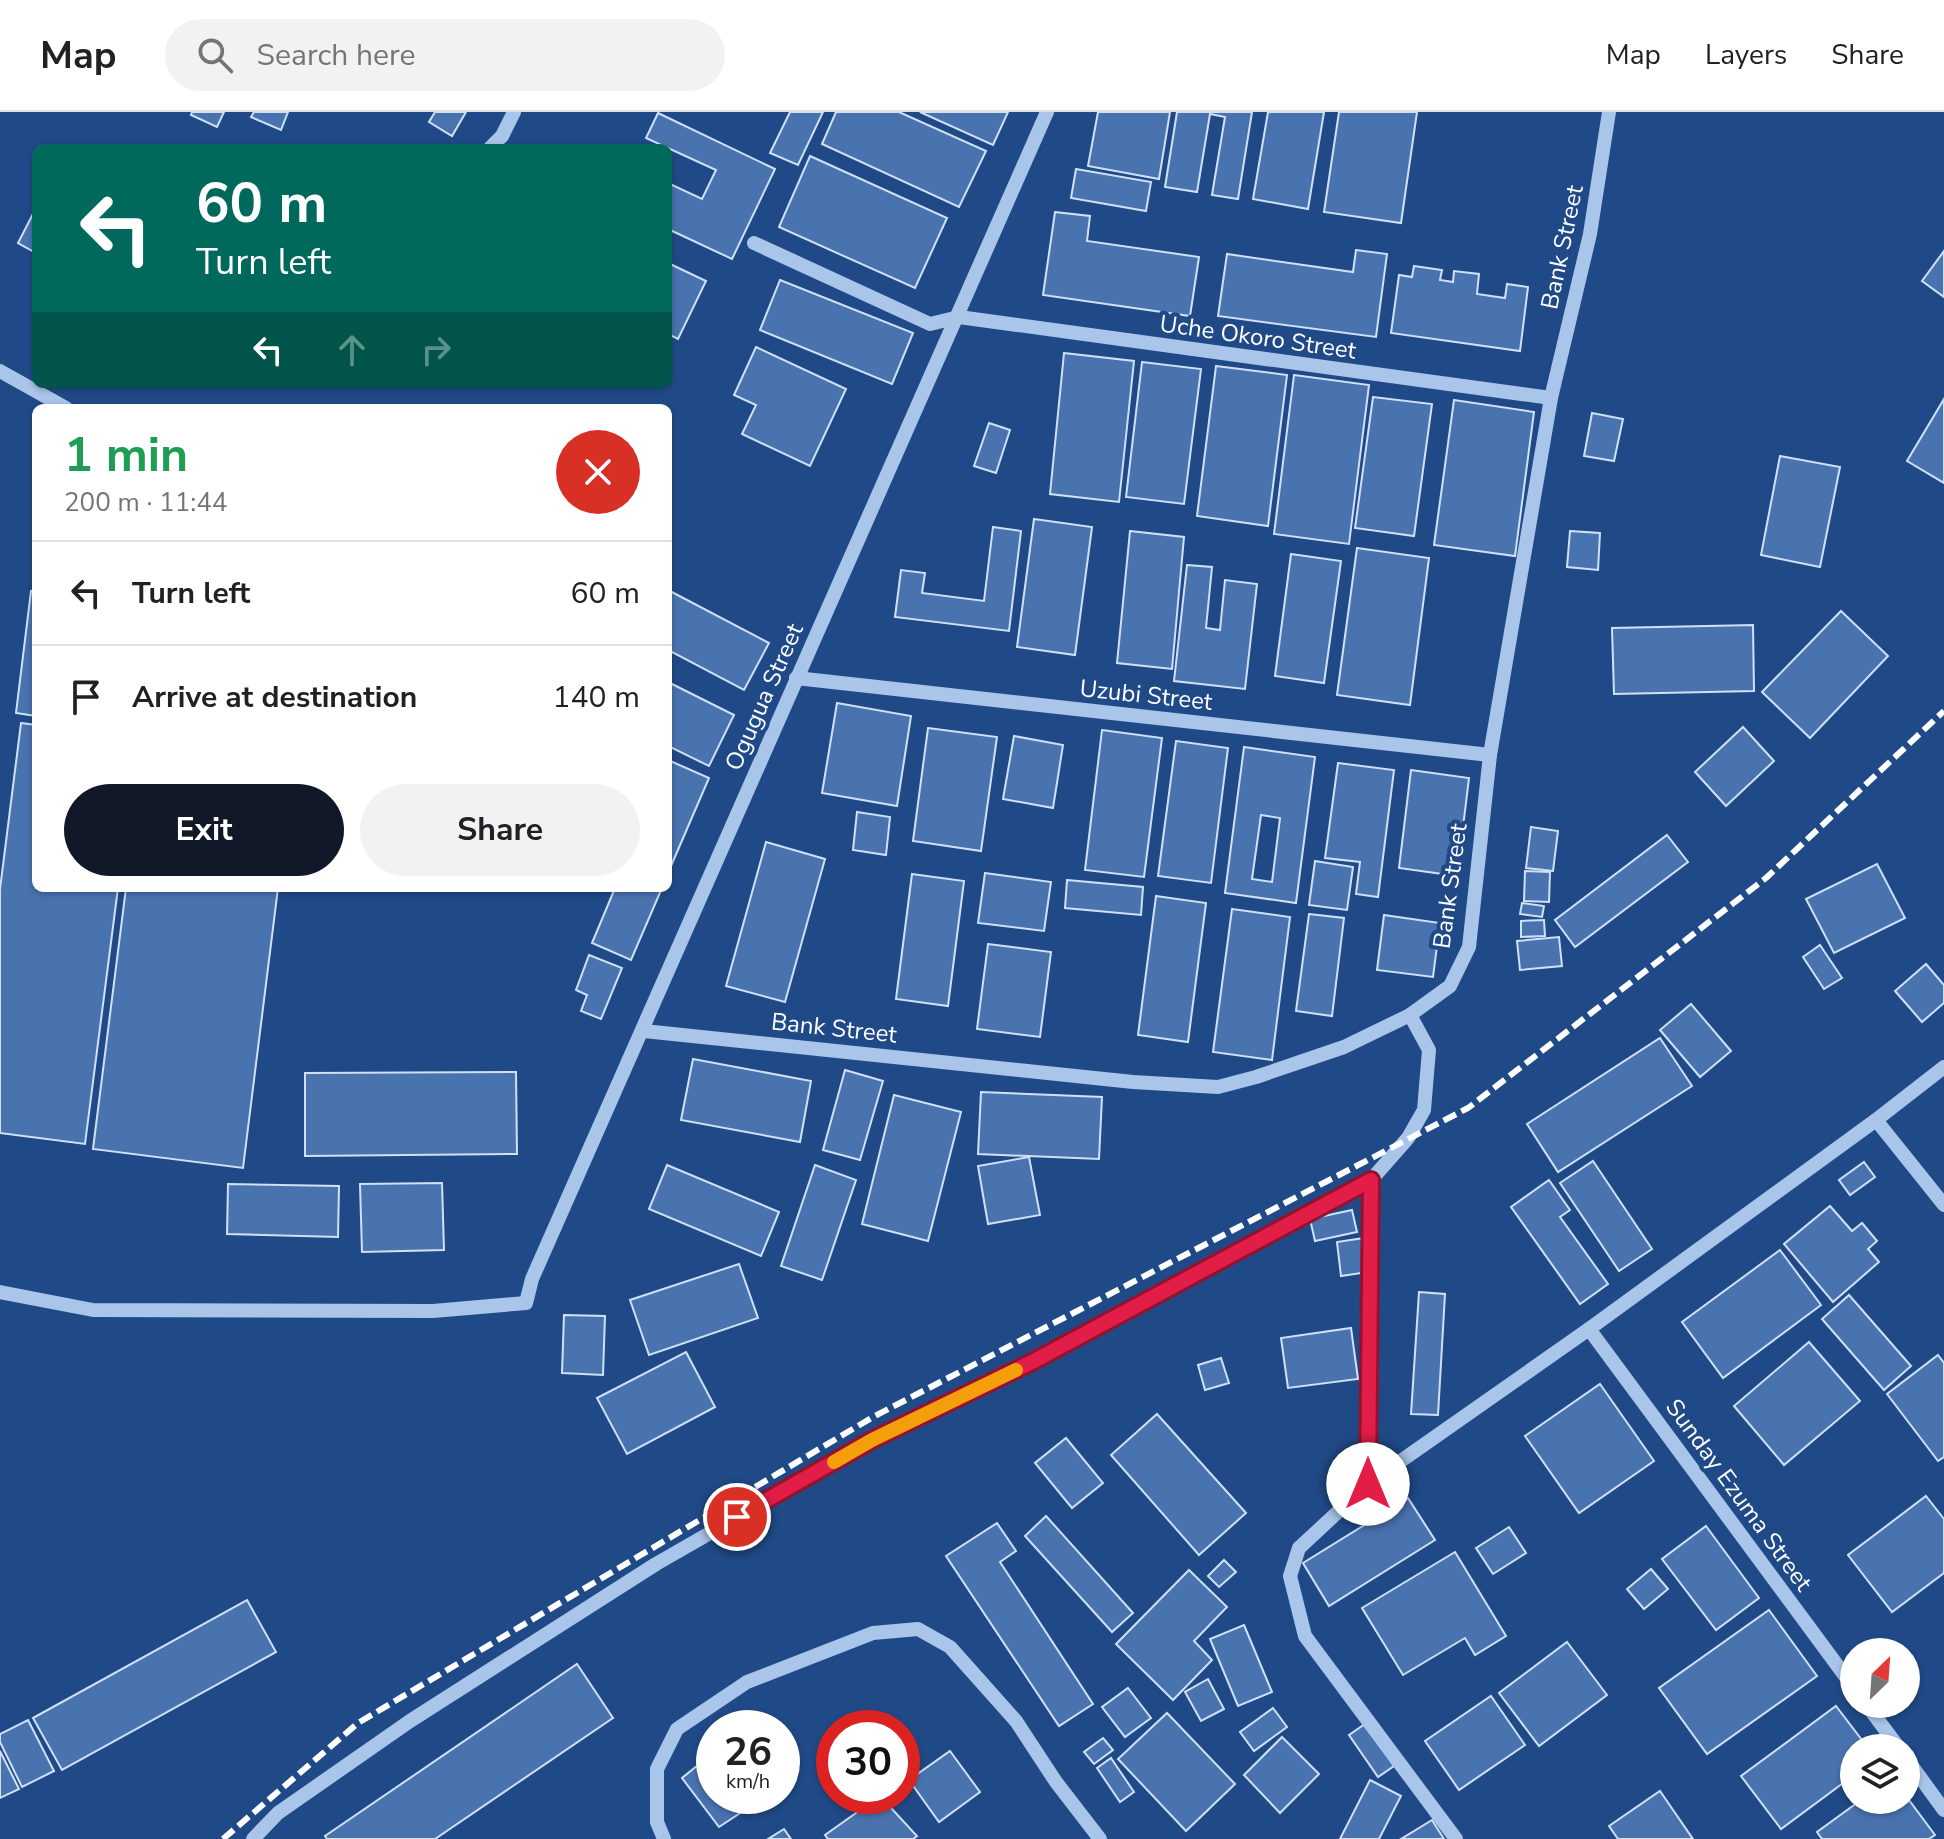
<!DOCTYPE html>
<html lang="en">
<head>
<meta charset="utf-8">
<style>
	body { margin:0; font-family:"Nunito Sans",sans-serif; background:#f2f2f2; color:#202124; height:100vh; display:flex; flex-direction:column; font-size:30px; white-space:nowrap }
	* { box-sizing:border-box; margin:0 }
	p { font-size:26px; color:#757577 }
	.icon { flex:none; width:44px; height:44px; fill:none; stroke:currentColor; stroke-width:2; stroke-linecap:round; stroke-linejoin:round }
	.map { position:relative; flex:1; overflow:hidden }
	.side { position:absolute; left:32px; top:292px; width:640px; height:488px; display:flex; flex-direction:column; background:#fff; border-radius:12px; box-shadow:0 2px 6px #0004 }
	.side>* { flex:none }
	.top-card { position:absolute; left:32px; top:32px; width:640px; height:244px; border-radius:12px; box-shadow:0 2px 6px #0004; background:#00695c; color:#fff; overflow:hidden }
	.needle { width:52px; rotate:25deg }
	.buttons { position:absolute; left:1840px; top:1526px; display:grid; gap:16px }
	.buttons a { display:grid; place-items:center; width:80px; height:80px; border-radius:50%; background:#fff; box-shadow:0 2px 6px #0004; font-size:40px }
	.speed { position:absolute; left:696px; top:1598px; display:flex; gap:16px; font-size:40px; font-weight:700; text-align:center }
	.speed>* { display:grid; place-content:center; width:104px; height:104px; border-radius:50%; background:#fff; box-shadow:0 2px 6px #0004; line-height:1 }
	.speed small { font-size:20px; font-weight:400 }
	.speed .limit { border:12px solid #d22; background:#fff; color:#111 }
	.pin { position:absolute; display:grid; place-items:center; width:68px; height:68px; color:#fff; margin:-34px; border:4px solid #fff; border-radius:50%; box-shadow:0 2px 8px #0007 }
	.me { position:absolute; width:88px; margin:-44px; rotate:0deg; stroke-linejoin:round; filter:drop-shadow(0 0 6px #0008) }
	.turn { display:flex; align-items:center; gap:28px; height:168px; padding:0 32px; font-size:36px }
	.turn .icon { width:104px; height:104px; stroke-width:2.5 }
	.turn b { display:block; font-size:56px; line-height:68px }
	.lanes { display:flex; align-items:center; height:76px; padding:0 32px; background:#0003; justify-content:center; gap:40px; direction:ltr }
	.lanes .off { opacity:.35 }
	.round { display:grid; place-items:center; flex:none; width:84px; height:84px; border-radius:42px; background:#f2f2f2 }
	.summary { display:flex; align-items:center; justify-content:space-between; height:136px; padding:0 32px }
	h1 { font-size:48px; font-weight:700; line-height:60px; color:#1e9e55 }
	.button { display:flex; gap:16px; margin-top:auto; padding:16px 32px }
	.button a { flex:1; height:92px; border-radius:48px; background:#111827; color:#fff; font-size:32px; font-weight:700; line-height:92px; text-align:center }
	.button a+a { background:#f2f2f2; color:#202124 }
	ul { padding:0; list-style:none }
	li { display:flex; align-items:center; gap:24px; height:104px; padding:0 32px; border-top:2px solid #e0e0e0 }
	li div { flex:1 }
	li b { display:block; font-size:30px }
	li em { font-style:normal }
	header { display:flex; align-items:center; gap:48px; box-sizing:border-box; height:112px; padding:0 40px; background:#fff; border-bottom:2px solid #e0e0e0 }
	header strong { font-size:38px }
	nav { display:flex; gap:44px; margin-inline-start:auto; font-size:28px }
	.search { width:560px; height:72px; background:#f2f2f2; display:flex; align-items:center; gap:20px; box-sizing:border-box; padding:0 28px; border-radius:44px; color:#757577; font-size:30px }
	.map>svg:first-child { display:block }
	.building { fill:#4973af; stroke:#cfe0f7; stroke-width:2; fill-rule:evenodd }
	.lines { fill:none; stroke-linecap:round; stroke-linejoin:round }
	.minor { stroke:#aac5ea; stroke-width:14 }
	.rail { stroke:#fff; stroke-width:6; stroke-dasharray:14 6; stroke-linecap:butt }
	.route-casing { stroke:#92132f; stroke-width:20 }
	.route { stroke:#e11d48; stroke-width:14 }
	.slow { stroke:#f59e0b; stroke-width:14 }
	.labels { text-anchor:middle; stroke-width:8; stroke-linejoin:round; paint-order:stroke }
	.street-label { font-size:24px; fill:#fff; stroke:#204a87 }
</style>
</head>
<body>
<header>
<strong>Map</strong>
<div class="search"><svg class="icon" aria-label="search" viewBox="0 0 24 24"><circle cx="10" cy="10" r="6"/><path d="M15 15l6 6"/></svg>Search here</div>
<nav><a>Map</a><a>Layers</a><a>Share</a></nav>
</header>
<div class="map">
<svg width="1944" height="1727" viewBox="0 0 1944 1727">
	<rect width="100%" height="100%" fill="#204a87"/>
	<g class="building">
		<path d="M192,0H224L217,15L191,3Z"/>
		<path d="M254,0H288L281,18L251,5Z"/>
		<path d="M435,0H466L452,24L429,10Z"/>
		<path d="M790,0H823L798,53L770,41Z"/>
		<path d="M836,0H899L986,39L959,95L822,32Z"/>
		<path d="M920,0H1008L993,33Z"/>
		<path d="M1098,0H1170L1159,67L1088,54Z"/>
		<path d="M1177,0H1252L1238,87L1212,83L1225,5L1210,2L1197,80L1165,75Z"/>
		<path d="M1268,0H1324L1308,97L1253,87Z"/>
		<path d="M1339,0H1417L1401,111L1324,100Z"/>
		<path d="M658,1L775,57L732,147L668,117V71L702,87L716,58L646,26Z"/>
		<path d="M810,44L947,106L915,176L779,115Z"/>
		<path d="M1076,57L1151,70L1146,99L1071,86Z"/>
		<path d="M36,96V141L18,131Z"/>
		<path d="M1055,100L1090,104L1087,129L1199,145L1190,204L1043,183Z"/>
		<path d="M1356,138L1387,142L1376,225L1218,204L1227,142L1353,160Z"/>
		<path d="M1944,139V185L1922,169Z"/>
		<path d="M668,151L706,169L678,227L668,222Z"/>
		<path d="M1414,154L1442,158L1440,168L1453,170L1454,159L1479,162L1477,182L1505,186L1507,172L1528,175L1520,239L1391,221L1399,163L1412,165Z"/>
		<path d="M780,168L913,221L892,272L760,218Z"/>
		<path d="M756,235L846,277L810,354L742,322L756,293L734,283Z"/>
		<path d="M1064,241L1134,249L1119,390L1050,382Z"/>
		<path d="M1142,250L1201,257L1184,392L1126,385Z"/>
		<path d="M1216,254L1287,263L1268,414L1197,404Z"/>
		<path d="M1294,263L1369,273L1349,432L1274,422Z"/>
		<path d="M1373,285L1432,292L1414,424L1355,416Z"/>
		<path d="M1944,287V371L1907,349Z"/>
		<path d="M1454,288L1534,300L1515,444L1434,433Z"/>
		<path d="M1592,301L1623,307L1614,349L1584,344Z"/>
		<path d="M989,311L1010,318L996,361L974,354Z"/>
		<path d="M1780,344L1840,355L1820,455L1761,443Z"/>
		<path d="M1034,407L1092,415L1075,543L1017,535Z"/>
		<path d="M993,415L1021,419L1009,519L895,505L901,458L925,461L922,481L984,489Z"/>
		<path d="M1130,419L1184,425L1172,557L1117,551Z"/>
		<path d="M1570,419L1600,421L1598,458L1567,455Z"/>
		<path d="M1357,436L1429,446L1410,593L1337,583Z"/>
		<path d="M1291,442L1341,449L1324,571L1275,564Z"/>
		<path d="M1187,453L1212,455L1206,516L1220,518L1225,468L1257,472L1245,577L1174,569Z"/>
		<path d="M668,478L769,531L744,578L668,538Z"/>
		<path d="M31,479L36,480V604L16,601Z"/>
		<path d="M1841,499L1888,544L1810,626L1762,580Z"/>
		<path d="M1753,513L1754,579L1614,582L1612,516Z"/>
		<path d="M668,570L734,603L709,654L668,634Z"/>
		<path d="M837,591L911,604L897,694L822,681Z"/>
		<path d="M21,611L36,613V776H118L85,1032L0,1021V777Z"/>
		<path d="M1743,615L1774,649L1726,694L1695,660Z"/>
		<path d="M928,616L997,625L981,739L913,729Z"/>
		<path d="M1102,618L1162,626L1144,765L1085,758Z"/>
		<path d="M1014,624L1063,633L1053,696L1003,687Z"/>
		<path d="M1176,629L1228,636L1211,771L1158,764Z"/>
		<path d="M1244,635L1315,645L1296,791L1225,781ZM1261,703L1280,706L1272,770L1252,767Z"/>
		<path d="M668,648L709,666L668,761Z"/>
		<path d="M1338,651L1394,658L1378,785L1356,782L1360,750L1325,746Z"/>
		<path d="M1411,658L1469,666L1457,764L1399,756Z"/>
		<path d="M857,700L890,705L886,743L853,738Z"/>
		<path d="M1531,715L1558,719L1553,759L1526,756Z"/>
		<path d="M1667,723L1688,750L1575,835L1555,808Z"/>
		<path d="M766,730L825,747L785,890L726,874Z"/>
		<path d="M1315,749L1353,755L1347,798L1309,793Z"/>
		<path d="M1877,752L1905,806L1834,841L1806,787Z"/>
		<path d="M1525,759L1550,760L1549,790L1524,789Z"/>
		<path d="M985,761L1051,770L1044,819L978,811Z"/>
		<path d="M912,762L964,769L948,894L896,887Z"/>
		<path d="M1067,768L1143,775L1141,803L1065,796Z"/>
		<path d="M126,776H278L243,1056L93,1037Z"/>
		<path d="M615,776H662L631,848L592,831Z"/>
		<path d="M1156,784L1206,791L1188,930L1138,923Z"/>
		<path d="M1522,791L1544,794L1542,805L1520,802Z"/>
		<path d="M1232,797L1290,805L1272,948L1213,940Z"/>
		<path d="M1309,802L1344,806L1332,904L1296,899Z"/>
		<path d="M1384,803L1440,811L1433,865L1377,858Z"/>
		<path d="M1544,808L1545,824L1521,825V809Z"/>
		<path d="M1559,825L1562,854L1520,858L1517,829Z"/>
		<path d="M988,832L1051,840L1040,925L977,917Z"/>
		<path d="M1820,833L1842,866L1824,877L1803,845Z"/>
		<path d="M589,843L622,856L601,907L581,899L587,883L576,878Z"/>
		<path d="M1926,852L1944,873V891L1922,910L1895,879Z"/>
		<path d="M1691,892L1731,939L1700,965L1660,918Z"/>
		<path d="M1660,926L1692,974L1558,1060L1527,1012Z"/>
		<path d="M693,947L811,969L800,1030L681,1008Z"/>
		<path d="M845,958L883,969L860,1048L823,1038Z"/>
		<path d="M516,960L517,1042L305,1044V961Z"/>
		<path d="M981,980L1102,985L1099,1047L978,1042Z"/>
		<path d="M894,983L961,1000L928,1129L862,1112Z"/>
		<path d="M1029,1045L1040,1103L988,1112L978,1054Z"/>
		<path d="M1593,1049L1652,1137L1619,1159L1560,1071Z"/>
		<path d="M1864,1050L1875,1065L1850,1083L1839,1068Z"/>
		<path d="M667,1053L779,1100L761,1144L649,1097Z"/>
		<path d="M815,1053L856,1068L822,1168L781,1154Z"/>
		<path d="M1549,1068L1570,1098L1560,1105L1608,1172L1580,1192L1511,1095Z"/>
		<path d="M442,1071L444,1138L362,1140L360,1072Z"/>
		<path d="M228,1072L339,1074L338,1125L227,1122Z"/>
		<path d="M1830,1094L1852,1119L1862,1111L1877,1129L1868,1137L1879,1150L1833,1190L1784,1132Z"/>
		<path d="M1352,1098L1357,1120L1315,1129L1310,1107Z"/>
		<path d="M1364,1126L1368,1160L1341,1164L1337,1130Z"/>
		<path d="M1780,1138L1821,1193L1723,1266L1682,1210Z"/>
		<path d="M739,1152L758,1206L649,1243L630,1188Z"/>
		<path d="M1419,1180L1445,1182L1438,1303L1411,1302Z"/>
		<path d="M1849,1183L1911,1254L1884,1278L1822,1207Z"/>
		<path d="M564,1203L605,1204L603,1263L562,1261Z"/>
		<path d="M1351,1216L1358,1267L1288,1276L1281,1226Z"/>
		<path d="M1809,1230L1860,1289L1784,1353L1734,1294Z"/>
		<path d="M686,1240L715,1295L627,1342L597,1286Z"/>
		<path d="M1938,1243L1944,1251V1345L1938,1349L1887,1282Z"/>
		<path d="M1221,1246L1229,1271L1205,1278L1198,1253Z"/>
		<path d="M1600,1272L1654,1349L1579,1401L1525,1324Z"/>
		<path d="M1157,1302L1246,1401L1199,1443L1111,1343Z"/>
		<path d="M1066,1326L1103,1371L1072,1396L1035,1351Z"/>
		<path d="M1926,1384L1944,1407V1461L1892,1500L1848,1443Z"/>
		<path d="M1408,1386L1435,1428L1329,1494L1303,1451Z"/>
		<path d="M1046,1404L1133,1501L1112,1520L1025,1424Z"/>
		<path d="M997,1411L1016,1439L1000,1450L1093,1592L1059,1614L946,1444Z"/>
		<path d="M1706,1414L1759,1486L1716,1518L1662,1447Z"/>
		<path d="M1509,1415L1526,1441L1493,1462L1476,1436Z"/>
		<path d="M1455,1440L1506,1524L1475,1543L1465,1526L1403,1563L1362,1496Z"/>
		<path d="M1224,1448L1236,1460L1219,1475L1208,1464Z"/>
		<path d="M1651,1457L1668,1477L1644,1497L1627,1477Z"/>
		<path d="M1189,1458L1227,1495L1194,1529L1212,1548L1173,1588L1116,1532Z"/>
		<path d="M247,1488L276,1540L62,1658L33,1606Z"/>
		<path d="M1769,1498L1817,1564L1707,1642L1659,1576Z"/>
		<path d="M1244,1513L1272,1580L1238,1594L1210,1527Z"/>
		<path d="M1567,1530L1607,1583L1539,1634L1499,1581Z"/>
		<path d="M577,1552L613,1606L435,1727H327L325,1724Z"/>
		<path d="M1208,1567L1224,1597L1201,1609L1185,1580Z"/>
		<path d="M1128,1576L1151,1606L1125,1625L1102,1595Z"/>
		<path d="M1491,1584L1525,1633L1459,1678L1425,1629Z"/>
		<path d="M1836,1594L1868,1636H1854V1663L1781,1717L1741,1664Z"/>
		<path d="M1273,1596L1287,1615L1254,1639L1240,1620Z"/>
		<path d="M1167,1601L1235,1672L1186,1719L1118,1647Z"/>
		<path d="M28,1608L54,1659L22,1675L0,1630V1622Z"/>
		<path d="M1365,1612L1394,1654L1378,1665L1349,1623Z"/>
		<path d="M1282,1625L1319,1662L1280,1701L1244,1663Z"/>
		<path d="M1103,1626L1113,1638L1094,1652L1084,1640Z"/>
		<path d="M0,1639L19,1677L0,1686Z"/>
		<path d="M950,1639L980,1680L939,1710L909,1668Z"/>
		<path d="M714,1640V1684L763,1686L719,1715L682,1666Z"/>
		<path d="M1111,1646L1134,1680L1120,1690L1097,1656Z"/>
		<path d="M1370,1668L1401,1684L1379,1727H1340Z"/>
		<path d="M1660,1679L1693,1727H1618L1609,1714Z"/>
		<path d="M880,1684L917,1724L913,1727H828L825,1723Z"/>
		<path d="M1906,1684L1935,1723L1929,1727H1822L1817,1720L1861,1688H1906Z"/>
		<path d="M1432,1708L1444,1727H1401Z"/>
		<path d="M784,1717L791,1727H768Z"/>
	</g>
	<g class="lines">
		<g class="minor">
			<path d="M490,36L502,24L514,0"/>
			<path d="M754,131L930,212L959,205L1551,286"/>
			<path d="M0,259L66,296"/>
			<path d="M796,566L1490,643"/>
			<path d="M644,919L1133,970L1218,975L1256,965L1344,935L1410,903L1450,874L1469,835L1490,643L1551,286L1590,122L1609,0"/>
			<path d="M1876,1008L1944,1093"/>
			<path d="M0,1180L93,1198L433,1199L526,1191L532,1167L1047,0"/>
			<path d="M1589,1217L1854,1576"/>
			<path d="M1368,1372L1371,1068L1408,1026L1424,998L1429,938L1410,903"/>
			<path d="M1866,1592L1899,1636"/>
			<path d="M1906,1646L1944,1698"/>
			<path d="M253,1727L278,1701L410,1609L656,1452L872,1328L1032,1250L1371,1068"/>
			<path d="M664,1727L657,1710V1657L677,1617L747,1570L873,1521L918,1517L950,1535L1016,1609L1056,1670L1100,1727"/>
			<path d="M1456,1727L1305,1524L1290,1464L1299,1436L1368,1372L1589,1217L1876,1008L1944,955"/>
		</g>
		<path class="rail" d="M223,1727L358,1611L873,1305L1468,996L1766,766L1944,599"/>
	</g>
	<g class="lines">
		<defs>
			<path id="route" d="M737,1405L872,1328L1032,1250L1371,1068L1368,1372"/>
		</defs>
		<use href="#route" class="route-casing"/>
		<use href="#route" class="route"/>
		<path class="slow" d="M834,1350L872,1328L1016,1258"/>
	</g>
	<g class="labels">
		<g class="street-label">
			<text transform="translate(1562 135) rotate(-78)" y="8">Bank Street</text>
			<text transform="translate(1258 225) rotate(8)" y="8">Uche Okoro Street</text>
			<text transform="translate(1146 583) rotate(6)" y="8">Uzubi Street</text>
			<text transform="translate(764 585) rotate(-66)" y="8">Ogugua Street</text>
			<text transform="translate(1450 774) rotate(-82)" y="8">Bank Street</text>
			<text transform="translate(834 916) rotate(6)" y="8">Bank Street</text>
			<text transform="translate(1739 1383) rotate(54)" y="8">Sunday Ezuma Street</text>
		</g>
	</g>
</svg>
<div class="buttons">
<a><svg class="needle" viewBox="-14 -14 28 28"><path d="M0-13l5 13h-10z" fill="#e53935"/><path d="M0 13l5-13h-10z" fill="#757577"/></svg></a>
<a><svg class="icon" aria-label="layers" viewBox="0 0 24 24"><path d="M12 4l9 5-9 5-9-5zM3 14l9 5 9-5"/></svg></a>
</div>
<div class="speed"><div>26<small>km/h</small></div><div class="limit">30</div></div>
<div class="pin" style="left:737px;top:1405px;background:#d93025"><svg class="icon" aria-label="arrive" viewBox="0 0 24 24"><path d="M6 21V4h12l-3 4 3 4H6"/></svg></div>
<svg class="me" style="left:1368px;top:1372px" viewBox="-20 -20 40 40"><circle r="19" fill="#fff"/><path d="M0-13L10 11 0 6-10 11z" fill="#e11d48"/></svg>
<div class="top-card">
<div class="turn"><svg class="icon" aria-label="left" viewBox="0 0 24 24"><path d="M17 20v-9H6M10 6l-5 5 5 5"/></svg><div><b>60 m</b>Turn left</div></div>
<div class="lanes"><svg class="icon" aria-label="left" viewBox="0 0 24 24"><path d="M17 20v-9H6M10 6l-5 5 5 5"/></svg><svg class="icon off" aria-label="ahead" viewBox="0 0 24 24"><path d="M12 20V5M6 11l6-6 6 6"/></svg><svg class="icon off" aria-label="right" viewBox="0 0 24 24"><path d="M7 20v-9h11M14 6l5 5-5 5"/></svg></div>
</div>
<section class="side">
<div class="summary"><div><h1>1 min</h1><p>200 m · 11:44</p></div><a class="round" style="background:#d93025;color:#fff"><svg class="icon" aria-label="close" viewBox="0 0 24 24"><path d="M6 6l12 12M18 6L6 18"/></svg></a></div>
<ul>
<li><svg class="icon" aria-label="left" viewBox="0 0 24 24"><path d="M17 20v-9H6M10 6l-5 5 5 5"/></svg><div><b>Turn left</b></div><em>60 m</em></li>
<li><svg class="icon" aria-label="arrive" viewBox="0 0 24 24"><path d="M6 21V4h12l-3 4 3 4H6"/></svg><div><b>Arrive at destination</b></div><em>140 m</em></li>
</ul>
<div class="button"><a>Exit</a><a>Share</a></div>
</section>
</div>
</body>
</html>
